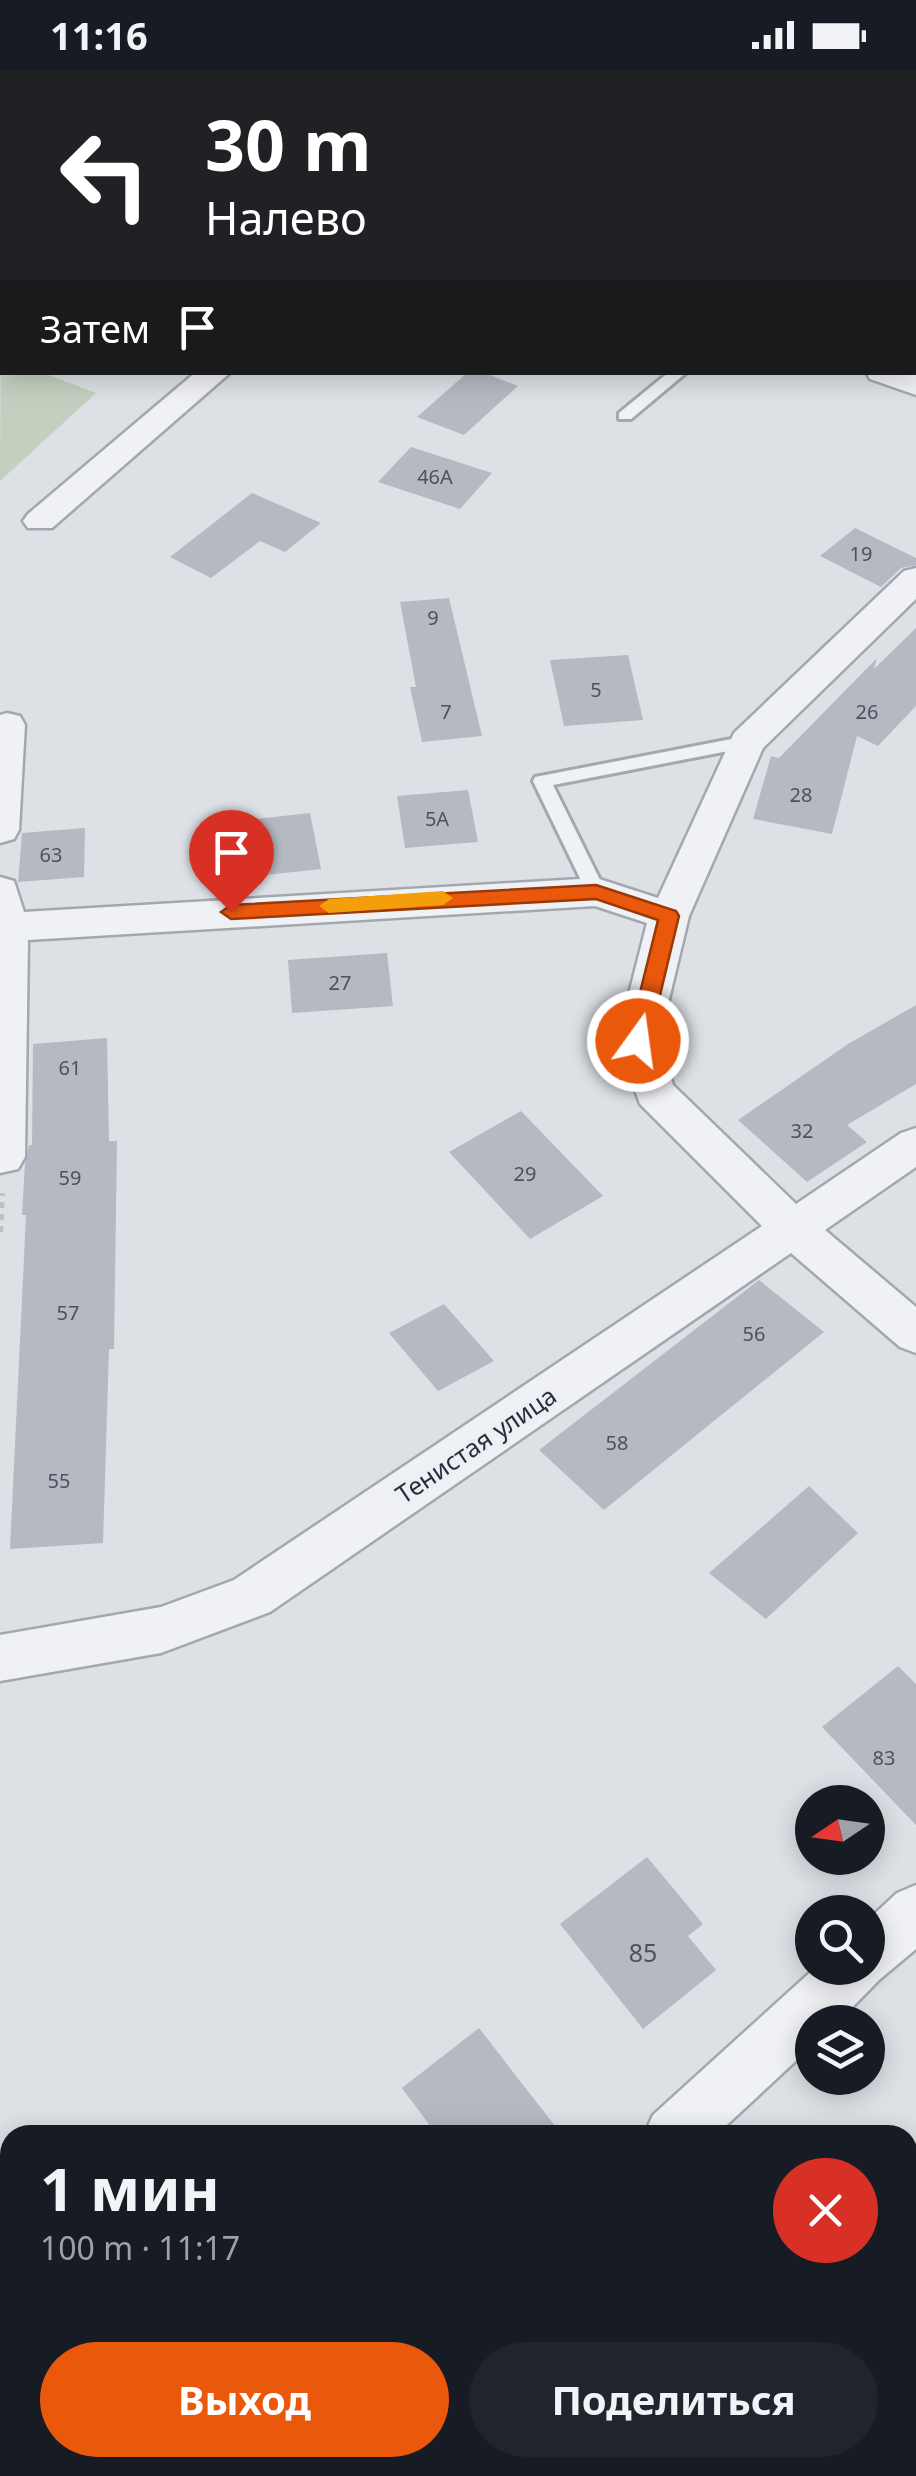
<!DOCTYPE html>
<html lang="ru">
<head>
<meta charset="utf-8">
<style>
	body { margin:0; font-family:"Noto Sans",sans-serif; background:#20242c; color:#f1f3f6; height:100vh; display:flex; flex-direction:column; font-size:38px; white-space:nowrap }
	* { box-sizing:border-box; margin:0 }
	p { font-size:32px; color:#9ea1a6 }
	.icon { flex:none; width:55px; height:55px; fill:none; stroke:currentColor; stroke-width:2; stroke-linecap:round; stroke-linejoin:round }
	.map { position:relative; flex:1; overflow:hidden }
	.details { position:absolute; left:0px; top:2055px; width:918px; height:352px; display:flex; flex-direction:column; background:#171b24; border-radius:30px 30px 0 0; box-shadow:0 5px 25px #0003 }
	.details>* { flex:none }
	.banner { position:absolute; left:0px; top:0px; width:918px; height:305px; box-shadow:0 5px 25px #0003; background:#202124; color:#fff; overflow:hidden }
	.needle { width:65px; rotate:257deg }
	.tools { position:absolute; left:795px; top:1715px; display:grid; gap:20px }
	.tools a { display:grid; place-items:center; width:90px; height:90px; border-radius:50%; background:#171b24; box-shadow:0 5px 25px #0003; font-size:50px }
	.pin { position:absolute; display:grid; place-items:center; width:85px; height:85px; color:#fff; margin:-102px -42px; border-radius:50% 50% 50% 0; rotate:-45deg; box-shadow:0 0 10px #0007 }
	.pin .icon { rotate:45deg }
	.me { position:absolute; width:110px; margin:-55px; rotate:14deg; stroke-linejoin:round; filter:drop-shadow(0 0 8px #0008) }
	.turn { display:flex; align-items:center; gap:35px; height:210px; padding:0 40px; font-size:45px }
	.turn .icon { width:130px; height:130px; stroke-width:2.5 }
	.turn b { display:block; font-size:70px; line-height:85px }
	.then { display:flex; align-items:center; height:95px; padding:0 40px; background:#0003; gap:20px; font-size:38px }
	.round { display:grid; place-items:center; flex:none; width:105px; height:105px; border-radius:52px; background:#20242c }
	.head { display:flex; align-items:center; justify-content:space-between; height:170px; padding:0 40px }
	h1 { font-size:60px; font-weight:700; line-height:75px }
	.button { display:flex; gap:20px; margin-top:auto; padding:20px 40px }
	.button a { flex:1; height:115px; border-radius:60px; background:#ea580c; color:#fff; font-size:40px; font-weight:700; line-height:115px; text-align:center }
	.button a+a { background:#20242c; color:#f1f3f6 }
	.status { display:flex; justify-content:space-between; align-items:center; height:70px; padding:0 50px; background:#171b24; direction:ltr }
	.status svg { height:28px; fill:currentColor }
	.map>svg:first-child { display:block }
	.green { fill:#c3d0bf }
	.building { fill:#b5bac2 }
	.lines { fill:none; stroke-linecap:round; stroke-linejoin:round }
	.lane-casing { stroke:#a3a8b0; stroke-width:6 }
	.street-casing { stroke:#a3a8b0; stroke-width:5 }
	.path-far1 { stroke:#bcbfc5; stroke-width:4; stroke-dasharray:5 5; stroke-linecap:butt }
	.path { stroke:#bcbfc5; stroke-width:6; stroke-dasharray:6 6; stroke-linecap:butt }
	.lane { fill:#f0f1f5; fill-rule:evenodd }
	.street { fill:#f0f1f5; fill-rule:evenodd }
	.route { fill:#ea580c; stroke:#983908; stroke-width:2.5 }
	.slow { fill:#f59e0b }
	.labels { text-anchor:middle; stroke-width:8; stroke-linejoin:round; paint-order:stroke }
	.number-label { font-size:20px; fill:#4b525e }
	.street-label { font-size:25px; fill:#282f3c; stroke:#eceff4 }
	.near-number-label { font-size:25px; fill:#4b525e }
</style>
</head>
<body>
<div class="status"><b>11:16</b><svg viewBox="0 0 49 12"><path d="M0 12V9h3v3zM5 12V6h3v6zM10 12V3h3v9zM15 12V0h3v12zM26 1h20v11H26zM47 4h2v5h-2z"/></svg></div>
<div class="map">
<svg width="916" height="2406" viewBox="0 0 916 2406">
	<rect width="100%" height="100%" fill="#dde1e6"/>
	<path class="green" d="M2,22V302L43,303L96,323L0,411Z"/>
	<g class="building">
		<path d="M468,302H482L518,316L464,365L417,347Z"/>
		<path d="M411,377L492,403L460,439L378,412Z"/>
		<path d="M252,423L321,453L285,482L260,471L211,508L170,487Z"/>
		<path d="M855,458L916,488V495L901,498L881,517L820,486Z"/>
		<path d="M449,528L482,666L422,672L410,617H416L400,532Z"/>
		<path d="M916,558V636L878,676L857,666L832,764L753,749L771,686L779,688L877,588L874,599Z"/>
		<path d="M628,585L643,650L564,656L550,590Z"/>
		<path d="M468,720L478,772L405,778L397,726Z"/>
		<path d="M310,743L321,799L248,807L239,751Z"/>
		<path d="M85,758L84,807L18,812L22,763Z"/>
		<path d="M387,883L393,936L292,943L288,890Z"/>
		<path d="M916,935V1014L847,1055L867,1072L807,1112L738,1050L848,974Z"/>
		<path d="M107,968L109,1071H117L114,1279H109L103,1473L10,1479L26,1145H22L25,1094L29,1075H32L33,974Z"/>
		<path d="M521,1041L603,1126L530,1169L449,1082Z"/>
		<path d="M759,1210L824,1262L604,1440L539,1380Z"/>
		<path d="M444,1234L494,1291L438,1321L389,1263Z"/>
		<path d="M809,1416L858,1463L766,1549L709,1503Z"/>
		<path d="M898,1596L916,1614V1755L822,1657Z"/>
		<path d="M647,1787L703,1854L688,1866L716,1900L643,1959L560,1854Z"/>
		<path d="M479,1958L562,2065H437L402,2018Z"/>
	</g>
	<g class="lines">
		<defs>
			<g id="lane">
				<rect x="915" y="25" width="1" height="8"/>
				<path d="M669,302H687L631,349H619V343Z"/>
				<path d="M747,666L756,672L754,676L553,715L606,822L603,827H589L533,711L535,707Z"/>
			</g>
			<g id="street">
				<path d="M196,302H231L52,458H28L23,451L28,444Z"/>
				<path d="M866,302L916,305V325L870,309Z"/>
				<path d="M916,498V529L763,678L689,846L659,971L673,1015L796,1134L901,1063L916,1058V1097L825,1160L916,1237V1283L900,1277L791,1183L270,1542L161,1583L0,1611V1565L161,1537L234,1510L762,1156L640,1034L617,971L647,853L595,836L28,870L25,1087L18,1099L0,1103V807L14,811L24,842L596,808L658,828L734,663L904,501Z"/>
				<path d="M7,643L20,646L25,655L19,760L14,769L0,773V645Z"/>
				<path d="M916,1815V1879L879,1910L838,1952H812V1976L716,2065H644L653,2045L815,1898H868V1850L897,1823Z"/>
				<path d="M244,2398H313L310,2406H240Z"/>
				<path d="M434,2398H496L495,2406H431Z"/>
			</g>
		</defs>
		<use href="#lane" class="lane-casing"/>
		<use href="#street" class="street-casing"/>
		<path class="path-far1" d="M163,2L171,0"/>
		<path class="path" d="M0,1162L2,1123"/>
		<use href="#lane" class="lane"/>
		<use href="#street" class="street"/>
	</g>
	<path class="route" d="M596,815L676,841L679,846L649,971L638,979L628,971L658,850L596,829L231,849L221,842L231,835Z"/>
	<path class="slow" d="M443,821L453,828L443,835L329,843L319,836L329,829Z"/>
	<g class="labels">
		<g class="number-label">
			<text x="435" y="414">46А</text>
			<text x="861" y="491">19</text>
			<text x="433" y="555">9</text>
			<text x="596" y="627">5</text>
			<text x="446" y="649">7</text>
			<text x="867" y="649">26</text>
			<text x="801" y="732">28</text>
			<text x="437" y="756">5А</text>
			<text x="51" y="792">63</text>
			<text x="340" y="920">27</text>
			<text x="70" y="1005">61</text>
			<text x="802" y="1068">32</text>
			<text x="525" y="1111">29</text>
			<text x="70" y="1115">59</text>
			<text x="68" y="1250">57</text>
			<text x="754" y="1271">56</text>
			<text x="617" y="1380">58</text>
			<text x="59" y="1418">55</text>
			<text x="884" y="1695">83</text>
		</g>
		<g class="street-label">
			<text transform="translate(476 1375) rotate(-34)" y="9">Тенистая улица</text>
		</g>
		<g class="near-number-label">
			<text x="643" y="1892">85</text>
		</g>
	</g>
</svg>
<div class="tools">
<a><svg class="needle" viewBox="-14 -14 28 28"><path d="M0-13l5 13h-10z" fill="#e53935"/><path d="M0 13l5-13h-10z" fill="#9ea1a6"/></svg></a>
<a><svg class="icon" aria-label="search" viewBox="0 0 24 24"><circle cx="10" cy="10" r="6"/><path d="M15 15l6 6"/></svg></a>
<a><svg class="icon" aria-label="layers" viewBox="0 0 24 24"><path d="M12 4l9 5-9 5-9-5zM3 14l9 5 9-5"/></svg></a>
</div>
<div class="pin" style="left:231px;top:842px;background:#d93025"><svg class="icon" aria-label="arrive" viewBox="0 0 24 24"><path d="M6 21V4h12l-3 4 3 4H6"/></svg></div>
<svg class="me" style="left:638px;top:971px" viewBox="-20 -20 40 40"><circle r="17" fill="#ea580c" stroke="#fff" stroke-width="3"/><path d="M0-11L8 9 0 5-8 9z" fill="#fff"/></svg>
<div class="banner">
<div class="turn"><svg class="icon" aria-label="left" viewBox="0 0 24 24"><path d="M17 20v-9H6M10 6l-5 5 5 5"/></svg><div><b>30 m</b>Налево</div></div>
<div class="then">Затем<svg class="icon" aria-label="arrive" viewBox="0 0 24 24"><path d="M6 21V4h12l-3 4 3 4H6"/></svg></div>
</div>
<section class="details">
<div class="head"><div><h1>1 мин</h1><p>100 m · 11:17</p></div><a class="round" style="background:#d93025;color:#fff"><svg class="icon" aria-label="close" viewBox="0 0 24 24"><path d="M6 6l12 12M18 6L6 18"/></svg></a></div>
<div class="button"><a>Выход</a><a>Поделиться</a></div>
</section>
</div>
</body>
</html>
